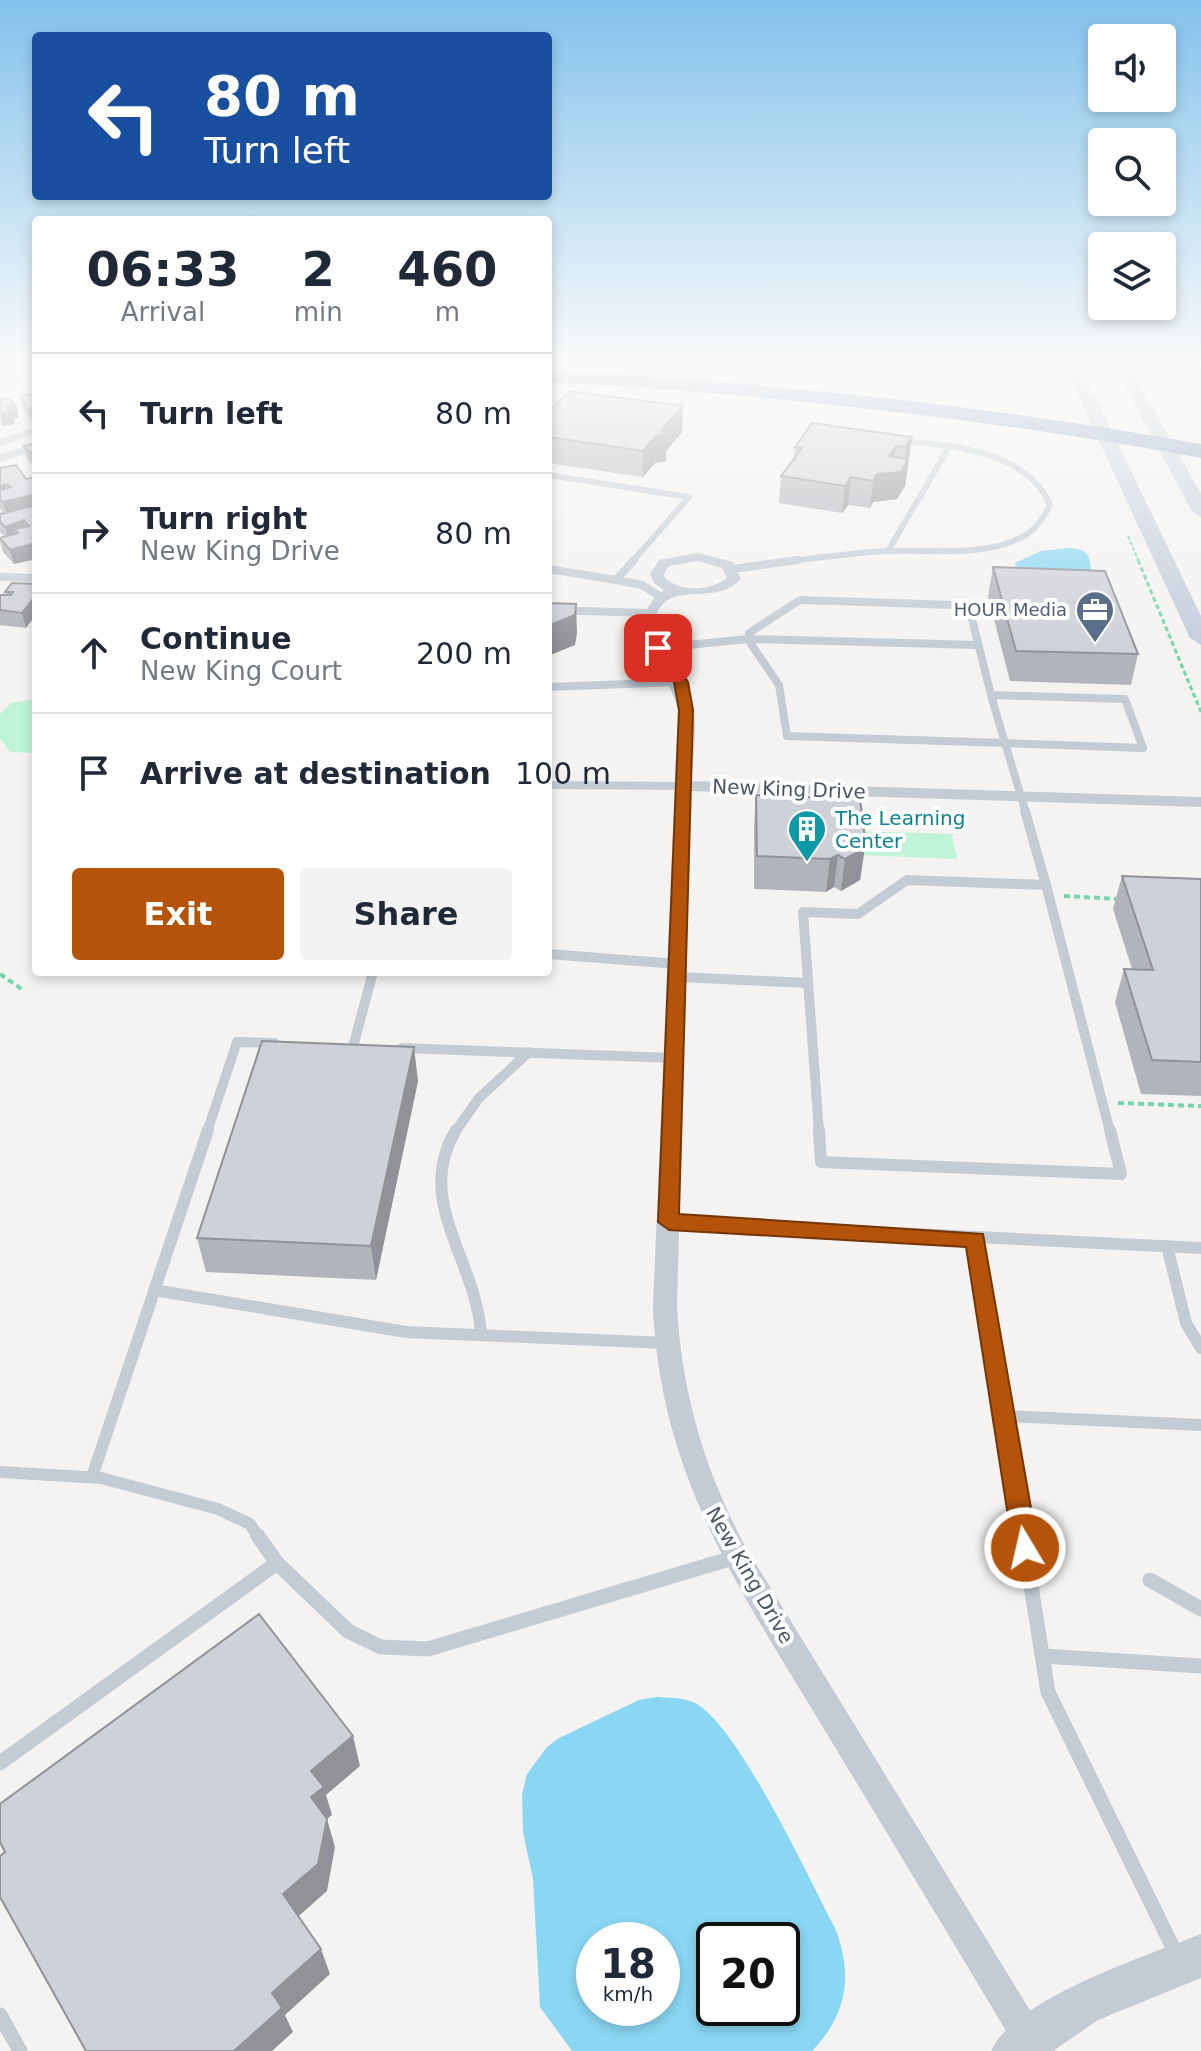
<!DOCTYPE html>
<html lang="en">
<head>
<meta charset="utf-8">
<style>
	body { margin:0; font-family:"DejaVu Sans",sans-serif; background:#f2f2f3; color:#1f2937; height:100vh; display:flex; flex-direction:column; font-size:30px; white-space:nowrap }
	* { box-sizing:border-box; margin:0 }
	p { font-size:26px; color:#747a83 }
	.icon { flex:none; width:44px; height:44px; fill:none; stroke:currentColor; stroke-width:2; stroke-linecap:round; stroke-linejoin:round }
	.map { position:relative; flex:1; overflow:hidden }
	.panel { position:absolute; left:32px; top:216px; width:520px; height:760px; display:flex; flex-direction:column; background:#fff; border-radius:8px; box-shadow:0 4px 12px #0003 }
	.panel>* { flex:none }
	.guide { position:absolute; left:32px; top:32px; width:520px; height:168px; border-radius:8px; box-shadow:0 4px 12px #0003; background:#1a4fa0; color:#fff; overflow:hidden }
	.buttons { position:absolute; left:1088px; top:24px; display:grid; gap:16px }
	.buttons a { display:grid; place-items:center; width:88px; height:88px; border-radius:8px; background:#fff; box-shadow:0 4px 12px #0003; font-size:40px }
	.speed { position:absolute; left:576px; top:1922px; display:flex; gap:16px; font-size:40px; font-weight:700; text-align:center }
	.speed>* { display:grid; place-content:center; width:104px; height:104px; border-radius:50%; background:#fff; box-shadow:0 4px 12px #0003; line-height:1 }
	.speed small { font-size:20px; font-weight:400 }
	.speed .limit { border:4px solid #111; border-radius:12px; background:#fff; color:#111 }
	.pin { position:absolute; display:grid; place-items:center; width:68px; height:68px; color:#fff; margin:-34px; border-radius:16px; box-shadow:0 4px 12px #0006 }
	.me { position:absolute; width:88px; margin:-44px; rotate:351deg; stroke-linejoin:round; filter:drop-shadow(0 0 6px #0008) }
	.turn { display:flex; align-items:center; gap:28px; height:168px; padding:0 40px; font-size:36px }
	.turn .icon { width:104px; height:104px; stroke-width:2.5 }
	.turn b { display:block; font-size:56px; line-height:68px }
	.eta { display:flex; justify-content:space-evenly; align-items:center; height:136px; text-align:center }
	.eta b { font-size:48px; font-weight:700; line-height:56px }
	.button { display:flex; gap:16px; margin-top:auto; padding:16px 40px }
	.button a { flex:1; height:92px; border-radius:8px; background:#b45309; color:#fff; font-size:32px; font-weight:700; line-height:92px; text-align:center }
	.button a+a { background:#f2f2f3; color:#1f2937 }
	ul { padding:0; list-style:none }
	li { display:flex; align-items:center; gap:24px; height:120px; padding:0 40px; border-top:2px solid #e0e1e3 }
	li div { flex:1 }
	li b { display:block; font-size:30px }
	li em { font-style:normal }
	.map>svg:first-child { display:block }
	.green { fill:#c0f4d7 }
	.water { fill:#8ad7f3; fill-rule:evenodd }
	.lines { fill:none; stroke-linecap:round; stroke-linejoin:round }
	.path-far2 { stroke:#74d5ac; stroke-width:2; stroke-dasharray:4 2; stroke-linecap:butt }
	.path-far1 { stroke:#74d5ac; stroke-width:3; stroke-dasharray:5 3; stroke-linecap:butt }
	.path { stroke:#74d5ac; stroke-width:4; stroke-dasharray:6 4; stroke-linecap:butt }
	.service-far4 { stroke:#c3ccd5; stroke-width:6 }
	.service-far3 { stroke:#c3ccd5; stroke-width:8 }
	.service-far2 { stroke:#c3ccd5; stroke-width:10 }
	.service-far1 { stroke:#c3ccd5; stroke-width:12 }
	.service { stroke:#c3ccd5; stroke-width:15 }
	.minor { fill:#c3ccd5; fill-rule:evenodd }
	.tertiary { fill:#c3ccd5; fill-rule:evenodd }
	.secondary { fill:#c4cedc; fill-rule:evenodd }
	.motorway { fill:#87a1c4; fill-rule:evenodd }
	.wall { fill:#b1b4ba }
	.shaded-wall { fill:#909297 }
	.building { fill:#ced1d8; stroke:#909297; stroke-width:2 }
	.route { fill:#b45309; stroke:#753606; stroke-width:2 }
	.labels { text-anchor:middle; stroke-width:8; stroke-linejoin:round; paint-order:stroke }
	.far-service-label { font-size:18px; fill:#4e5e75; stroke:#fff; text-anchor:end }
	.street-label { font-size:20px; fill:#485462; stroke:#fff }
	.culture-label { font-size:20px; fill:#0d838f; stroke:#fff; text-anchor:start }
</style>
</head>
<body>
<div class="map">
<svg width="1201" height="2051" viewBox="0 0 1201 2051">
	<rect width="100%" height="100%" fill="#f5f3f2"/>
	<g class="green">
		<path d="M29,700H36V753L10,752L0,738V714L11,703Z"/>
		<path d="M856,831L952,834L957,859L858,855Z"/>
	</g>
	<g class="water">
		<path d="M1070,548C1091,550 1090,557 1092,578L1017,573L1015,563L1041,551Z"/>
		<path d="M656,1697C667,1698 682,1697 693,1702C736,1720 810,1881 835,1928C853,1974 848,2014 812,2051H572L540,2007L533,1879L523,1832L522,1795L527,1774L547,1747L559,1738L639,1700ZM594,1940H662V2008H594ZM714,1940H782V2008H714Z"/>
	</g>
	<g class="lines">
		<path class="path-far2" d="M1128,536L1139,562"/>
		<path class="path-far1" d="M1138,560L1201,712"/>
		<g class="path">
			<path d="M1064,896L1120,899"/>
			<path d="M0,974L23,990"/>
			<path d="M1118,1103L1201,1106"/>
		</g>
		<g class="service-far4">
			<path d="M982,363L999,365"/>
			<path d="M548,475L689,497"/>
			<path d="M888,551L949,447"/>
			<path d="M632,562L689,497"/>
			<path d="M782,562C817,558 852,553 887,551C930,549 982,558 1022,537C1036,530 1043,518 1050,505C1027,450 951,446 899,440"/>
		</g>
		<g class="service-far3">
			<path d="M634,560L616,580L642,585L661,597"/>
			<path d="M548,569L616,580"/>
			<path d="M732,569L798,560"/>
			<path d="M548,610L649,613"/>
			<path d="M658,648L748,639L978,645"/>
			<path d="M548,687L679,682"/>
			<path d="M991,695L1125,699L1143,748L1005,743"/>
			<path d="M991,695L1005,743"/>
			<path d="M991,695L971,615L956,605L800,600L749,633L751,644L779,685L787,736L1005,743"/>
			<path d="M1005,743L1026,813"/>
			<path d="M548,785L684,786"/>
		</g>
		<g class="service-far2">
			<path d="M1025,811L1046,885"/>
			<path d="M1046,885L1110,1132"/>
			<path d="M548,954L677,964"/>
			<path d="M678,977L808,983"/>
			<path d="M353,1047L373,972"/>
			<path d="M402,1048L674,1058"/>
			<path d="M207,1132L237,1042L274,1043"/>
			<path d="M455,1132L479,1098L529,1052"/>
			<path d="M819,1132L803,912L858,914L907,880L1046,885"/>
		</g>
		<g class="service-far1">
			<path d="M456,1130C413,1201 477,1260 481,1335"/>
			<path d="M819,1130L821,1162L1121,1174L1110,1130"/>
			<path d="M669,1222L1201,1248"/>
			<path d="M975,1239L1023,1538"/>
			<path d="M1167,1246L1186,1323L1201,1348"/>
			<path d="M154,1290L406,1332L665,1343"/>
			<path d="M1004,1416L1201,1425"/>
			<path d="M0,1472L101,1478L218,1509L250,1524L259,1538"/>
			<path d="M92,1477L208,1130"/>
		</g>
		<g class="service">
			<path d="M258,1536L277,1563"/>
			<path d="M1023,1536L1048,1692L1178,1958"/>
			<path d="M1150,1580L1201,1609"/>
			<path d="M1043,1656L1201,1666"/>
			<path d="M0,1763L277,1563L348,1631L381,1647L428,1649L736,1557"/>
			<path d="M0,2015L20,2051"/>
		</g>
		<g class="minor">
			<path d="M36,427V434L0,446V439Z"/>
			<path d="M36,443V451L0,462V454Z"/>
			<path d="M698,553L733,562L741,579C717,605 680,584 662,605C641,628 678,667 688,689C700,716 693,752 692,781L1201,797V807L691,791L677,1307C682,1394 705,1471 746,1548L1055,2051H1018C957,1949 895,1846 833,1744C747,1600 660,1482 653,1307L678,710C668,666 615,626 664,590L654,583L650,574L659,560ZM698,561L722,568L727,578C709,591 683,593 665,578L664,574L669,566Z"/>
			<path d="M0,573L36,574V582L0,581Z"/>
		</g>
		<path class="tertiary" d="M1201,1934V1978L1098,2020L1053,2051H991C1013,1999 1149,1955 1201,1934Z"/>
		<g class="secondary">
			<path d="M1063,363H1079L1201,616V645L1190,638Z"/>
			<path d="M1112,363H1128L1201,494V517L1192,511Z"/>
		</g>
		<g class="motorway">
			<rect x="0" y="363" width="36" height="8"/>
			<path d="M548,370C768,382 985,405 1201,444V458C985,418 768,394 548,382Z"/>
		</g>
	</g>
	<g class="wall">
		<path d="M36,393L32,422L23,410L20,397Z"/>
		<path d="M548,412L682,432L666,451V461L655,463L643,477L548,463Z"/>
		<path d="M912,437L905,486L897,499L873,502L870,508L848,505L842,513L779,503L781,476L794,458L795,447Z"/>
		<path d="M36,443V468L27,459L23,446Z"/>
		<path d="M16,465L36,559L14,564L3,552L0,541V538L5,537L0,532V514L4,513L0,509V468Z"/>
		<path d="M993,567L1138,654L1131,685L1010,681L988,596Z"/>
		<path d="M36,584L26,628L0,625V594L6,595L5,592Z"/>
		<path d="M756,795L865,839L860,880L841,891L834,887L826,892L754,889V827Z"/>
		<path d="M1122,876L1201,879V1096L1141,1094L1115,1002L1124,969H1132L1113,909Z"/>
		<path d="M418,1081L376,1280L206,1272L197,1238Z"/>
	</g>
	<g class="shaded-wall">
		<path d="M16,405L19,418L14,419L15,424L2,426L0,413L7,407Z"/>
		<path d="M683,406L682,432L666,451V461L655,463L643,477V451Z"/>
		<path d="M36,407V421L32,422L29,409Z"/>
		<path d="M912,437L905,486L897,499L873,502L870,508L873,481L896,446L892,473L904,466L906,447Z"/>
		<path d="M851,477L848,505L842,513L845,486Z"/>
		<path d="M7,484L11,498L0,495V486Z"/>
		<path d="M36,494V509L7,516L3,502Z"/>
		<path d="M24,520L27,535L18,533L14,529L17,538L9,541L5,527Z"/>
		<path d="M36,543V559L14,564L10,550Z"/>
		<path d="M36,595V615L26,628L22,613Z"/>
		<path d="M576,604L577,633L575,645L548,656V626Z"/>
		<path d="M865,839L863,848H865L860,880L841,891L845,859L858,843Z"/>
		<path d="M838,855L834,887L826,892L830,859Z"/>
		<path d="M414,1047L418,1081L376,1280L371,1246Z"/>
		<path d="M353,1736L360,1766L326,1795L332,1815L327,1819L335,1847L327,1891L293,1921L283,1894L311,1797V1771Z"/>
		<path d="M321,1949L330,1974L285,2015L293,2032L272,2051H234L272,1993Z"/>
	</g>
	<g class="building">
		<path d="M570,391L683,406L661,431L666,434L655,437L643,451L548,437V412Z"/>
		<path d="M36,393V407L29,409L20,397Z"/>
		<path d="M8,398L16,405L7,407L11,411L0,413V400Z"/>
		<path d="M812,423L912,437L906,447L896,446L889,456L908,459L901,472L877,474L873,481L851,477L845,486L781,476L802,448L795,447Z"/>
		<path d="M36,443V457L23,446Z"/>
		<path d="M16,465L26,479L36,477V494L3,502L0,499V490L11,487L7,484L0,486V468Z"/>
		<path d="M36,505V543L10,550L0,538L18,533L14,529L29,526L24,520L5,527L0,522V514Z"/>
		<path d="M993,567L1105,571L1138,654L1016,651Z"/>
		<path d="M12,583L36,584V595L22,613L0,610V595H11L13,592H5Z"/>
		<path d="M548,603L576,604L575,615L548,626Z"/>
		<path d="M756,795L860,799L865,839L858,843L865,848L845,859L838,855L830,859L757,856Z"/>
		<path d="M1122,876L1201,879V1062L1152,1060L1124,969L1153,970Z"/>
		<path d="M262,1041L414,1047L371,1246L197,1238Z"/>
		<path d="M259,1614L353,1736L311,1771L324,1787L311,1797L327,1819L318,1864L283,1894L321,1949L272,1993L282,2008L234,2051H86L0,1897V1856L5,1852L0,1842V1804Z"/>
	</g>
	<linearGradient id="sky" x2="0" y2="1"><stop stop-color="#82c2ec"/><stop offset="0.56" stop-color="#fafaf9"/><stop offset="1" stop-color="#fafaf9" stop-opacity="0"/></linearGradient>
	<rect width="1201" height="650" fill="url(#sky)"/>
	<path class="route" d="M658,644L662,646L688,682L693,710L679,1214L983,1234L1038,1548L1034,1556L1025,1559L1017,1556L1013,1548L966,1247L669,1230L658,1222L679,710L674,682L651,648Z"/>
	<defs>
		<symbol id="office-pin" viewBox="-11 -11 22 30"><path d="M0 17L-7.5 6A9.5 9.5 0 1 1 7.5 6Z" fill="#5c6f8a" stroke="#fff"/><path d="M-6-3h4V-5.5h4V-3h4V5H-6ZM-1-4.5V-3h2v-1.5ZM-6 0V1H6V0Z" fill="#fff"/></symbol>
		<symbol id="building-pin" viewBox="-11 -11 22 30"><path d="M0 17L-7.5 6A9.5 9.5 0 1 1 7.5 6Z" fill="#0f9aa8" stroke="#fff"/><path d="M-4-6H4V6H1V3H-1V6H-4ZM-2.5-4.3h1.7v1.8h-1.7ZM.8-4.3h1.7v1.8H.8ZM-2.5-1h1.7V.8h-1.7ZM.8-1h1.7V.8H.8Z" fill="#fff"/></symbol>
	</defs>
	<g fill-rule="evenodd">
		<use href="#office-pin" x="1073" y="588" width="44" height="60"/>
		<use href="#building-pin" x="785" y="807" width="44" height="60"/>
	</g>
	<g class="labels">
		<g class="far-service-label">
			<text x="1067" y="616">HOUR Media</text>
		</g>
		<g class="street-label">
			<text transform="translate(789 789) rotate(2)" y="7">New King Drive</text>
			<text transform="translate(750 1575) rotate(60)" y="7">New King Drive</text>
		</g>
		<g class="culture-label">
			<text x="835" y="825">The Learning<tspan x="835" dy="23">Center</tspan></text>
		</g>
	</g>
</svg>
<div class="buttons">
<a><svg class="icon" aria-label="sound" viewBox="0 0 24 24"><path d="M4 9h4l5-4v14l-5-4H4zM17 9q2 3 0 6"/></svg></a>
<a><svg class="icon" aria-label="search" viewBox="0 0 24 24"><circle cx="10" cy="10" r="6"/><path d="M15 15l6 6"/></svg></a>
<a><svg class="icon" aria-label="layers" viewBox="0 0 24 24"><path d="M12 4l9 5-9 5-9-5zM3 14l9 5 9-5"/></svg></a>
</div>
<div class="speed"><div>18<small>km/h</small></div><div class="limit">20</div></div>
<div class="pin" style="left:658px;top:648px;background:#d93025"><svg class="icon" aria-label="arrive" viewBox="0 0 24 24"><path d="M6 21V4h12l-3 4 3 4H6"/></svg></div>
<svg class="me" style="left:1025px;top:1548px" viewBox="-20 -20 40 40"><circle r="17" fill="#b45309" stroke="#fff" stroke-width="3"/><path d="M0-11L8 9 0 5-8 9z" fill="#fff"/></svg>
<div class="guide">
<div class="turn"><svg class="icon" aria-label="left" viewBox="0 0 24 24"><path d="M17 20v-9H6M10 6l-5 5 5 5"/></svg><div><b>80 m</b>Turn left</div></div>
</div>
<section class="panel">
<div class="eta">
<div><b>06:33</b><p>Arrival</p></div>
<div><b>2</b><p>min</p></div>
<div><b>460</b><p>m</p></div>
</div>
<ul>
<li><svg class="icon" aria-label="left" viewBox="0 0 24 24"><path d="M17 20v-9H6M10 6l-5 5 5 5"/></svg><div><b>Turn left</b></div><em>80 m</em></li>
<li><svg class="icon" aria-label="right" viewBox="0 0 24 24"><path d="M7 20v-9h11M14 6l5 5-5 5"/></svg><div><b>Turn right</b><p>New King Drive</p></div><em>80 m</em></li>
<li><svg class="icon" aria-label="ahead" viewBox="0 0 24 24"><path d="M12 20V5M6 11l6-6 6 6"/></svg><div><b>Continue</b><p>New King Court</p></div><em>200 m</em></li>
<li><svg class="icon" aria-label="arrive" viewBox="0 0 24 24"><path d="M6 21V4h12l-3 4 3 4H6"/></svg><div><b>Arrive at destination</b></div><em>100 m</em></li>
</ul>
<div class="button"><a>Exit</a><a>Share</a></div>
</section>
</div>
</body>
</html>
